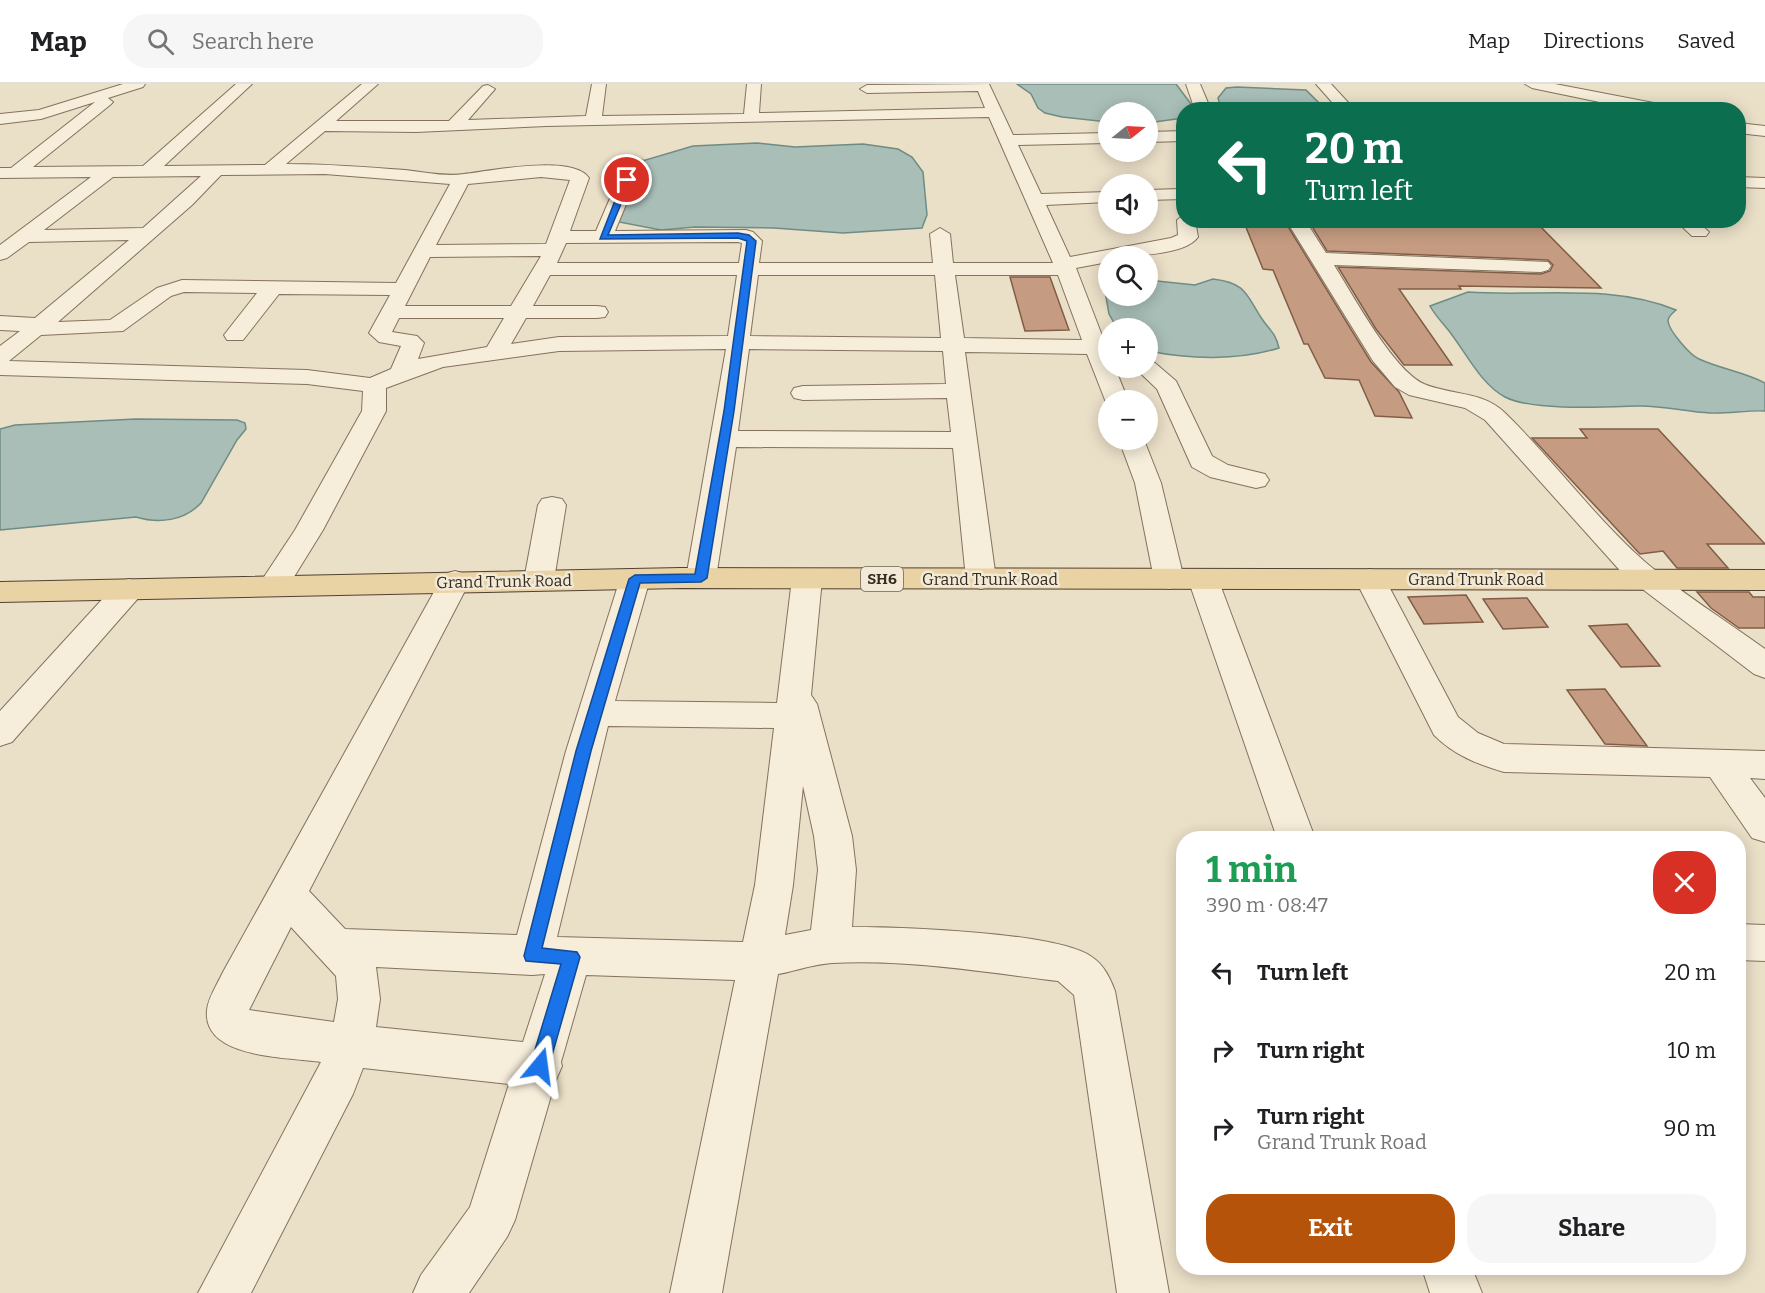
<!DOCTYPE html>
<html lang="en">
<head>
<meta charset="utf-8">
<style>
	body { margin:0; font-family:Bitter,serif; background:#f6f6f6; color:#202124; height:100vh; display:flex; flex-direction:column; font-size:22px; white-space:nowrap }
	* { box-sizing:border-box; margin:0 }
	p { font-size:20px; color:#757577 }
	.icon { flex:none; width:33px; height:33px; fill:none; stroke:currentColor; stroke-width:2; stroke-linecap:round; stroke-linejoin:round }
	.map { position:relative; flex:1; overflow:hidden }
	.side { position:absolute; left:1176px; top:747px; width:570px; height:444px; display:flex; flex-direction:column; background:#fff; border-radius:24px; box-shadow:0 3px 15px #0003 }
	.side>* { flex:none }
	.top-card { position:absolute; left:1176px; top:18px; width:570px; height:126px; border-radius:24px; box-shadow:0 3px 15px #0003; background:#0b6e4f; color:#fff; overflow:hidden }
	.needle { width:39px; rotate:72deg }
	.controls { position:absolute; left:1098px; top:18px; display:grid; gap:12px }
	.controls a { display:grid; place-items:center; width:60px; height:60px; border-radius:50%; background:#fff; box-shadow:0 3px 15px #0003; font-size:30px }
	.pin { position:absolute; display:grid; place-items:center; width:51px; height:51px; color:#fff; margin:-26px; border:3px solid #fff; border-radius:50%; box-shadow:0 2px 6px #0007 }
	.me { position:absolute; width:66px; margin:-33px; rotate:16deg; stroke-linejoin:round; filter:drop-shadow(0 0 4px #0008) }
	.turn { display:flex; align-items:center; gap:21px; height:126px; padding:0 30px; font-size:27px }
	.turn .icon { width:78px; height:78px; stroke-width:2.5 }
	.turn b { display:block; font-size:42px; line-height:51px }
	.round { display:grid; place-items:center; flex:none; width:63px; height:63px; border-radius:24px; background:#f6f6f6 }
	.headline { display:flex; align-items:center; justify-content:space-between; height:102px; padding:0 30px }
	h1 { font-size:36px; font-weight:700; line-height:45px; color:#1e9e55 }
	.primary-button { display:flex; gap:12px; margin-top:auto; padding:12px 30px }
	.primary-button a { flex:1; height:69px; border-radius:24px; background:#b45309; color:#fff; font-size:24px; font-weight:700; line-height:69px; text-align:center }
	.primary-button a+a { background:#f6f6f6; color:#202124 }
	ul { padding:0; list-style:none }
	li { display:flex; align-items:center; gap:18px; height:78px; padding:0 30px }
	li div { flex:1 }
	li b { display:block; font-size:22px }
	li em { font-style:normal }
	header { display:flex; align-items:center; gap:36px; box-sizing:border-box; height:84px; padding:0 30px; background:#fff; border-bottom:2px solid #e0e0e0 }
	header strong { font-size:28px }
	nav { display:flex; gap:33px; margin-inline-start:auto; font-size:21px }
	.search { width:420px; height:54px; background:#f6f6f6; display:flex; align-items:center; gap:15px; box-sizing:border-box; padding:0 21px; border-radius:24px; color:#757577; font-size:22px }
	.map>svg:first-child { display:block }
	.water { fill:#a8beb7; stroke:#6f8c84; stroke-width:1.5 }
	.building { fill:#c59c81; stroke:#815d46; stroke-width:1.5 }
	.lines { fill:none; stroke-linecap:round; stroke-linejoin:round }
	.street-casing { stroke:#84725e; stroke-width:2 }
	.primary-casing { stroke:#524132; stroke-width:2 }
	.street { fill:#f6edda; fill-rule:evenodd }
	.primary { fill:#e9d2a3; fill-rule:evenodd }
	.route { fill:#1a73e8; stroke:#114b97; stroke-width:1.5 }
	.labels { text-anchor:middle; stroke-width:5; stroke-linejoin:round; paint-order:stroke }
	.shield { fill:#f2ead6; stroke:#6e6457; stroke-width:1.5 }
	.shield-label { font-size:15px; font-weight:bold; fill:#362b20 }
	.street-label { font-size:16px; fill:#362b20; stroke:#f2ead6 }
</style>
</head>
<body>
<header>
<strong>Map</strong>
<div class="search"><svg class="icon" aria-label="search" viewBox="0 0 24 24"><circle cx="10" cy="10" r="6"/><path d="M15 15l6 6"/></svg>Search here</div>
<nav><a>Map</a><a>Directions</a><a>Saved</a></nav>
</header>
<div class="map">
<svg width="1765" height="1209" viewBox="0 0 1765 1209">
	<rect width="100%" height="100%" fill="#eadfc7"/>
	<g class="water">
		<path d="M1017,0H1176L1191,20L1190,25L1184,26L1183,34L1148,39V28H1108V38L1062,33L1045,29L1038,24L1031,10Z"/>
		<path d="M1237,3L1306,6L1320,20L1318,24L1221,25L1218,14L1226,4Z"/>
		<path d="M757,59L795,63L863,60L898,65L912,73L923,88L927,131L922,144L843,149L774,144L695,143L661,146L619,138L642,77L693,62Z"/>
		<path d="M1213,195C1247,199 1246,211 1262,235C1271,248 1275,248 1279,264C1238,277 1189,275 1148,267V244H1117L1109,230L1104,202L1108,199V212H1148V196L1195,201Z"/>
		<path d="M1468,208C1538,213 1610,199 1676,226C1673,229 1668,232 1668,237C1669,247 1690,271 1699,275C1721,285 1744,288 1765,299V327C1747,326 1728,330 1710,329C1686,328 1661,321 1637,322C1605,323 1532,327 1505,313C1482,301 1467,271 1452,251C1444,240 1436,233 1430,222Z"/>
		<path d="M136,335L237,336L245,339L246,345L237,356L201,419C184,437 159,440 136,433L0,446V345L15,341Z"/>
	</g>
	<g class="building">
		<path d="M1243,136H1284L1371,278L1399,308L1412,334L1375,332L1359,296L1325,294L1308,260H1304L1273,186L1263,185Z"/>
		<path d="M1308,136H1534L1601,204L1459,202L1461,205H1399L1452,281H1404L1376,245L1338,183L1541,190L1550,187L1553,181L1548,176L1327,167Z"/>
		<path d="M1010,193H1050L1069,246L1025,247Z"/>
		<path d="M1580,345H1658L1765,460H1707L1728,484H1677L1663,467L1640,470L1532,354H1587Z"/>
		<path d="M1697,508H1749L1753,513H1765V544H1739L1711,524Z"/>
		<path d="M1466,511L1483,538L1424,540L1408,513Z"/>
		<path d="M1527,514L1548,543L1503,545L1483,515Z"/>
		<path d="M1627,540L1660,582L1621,583L1589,542Z"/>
		<path d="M1605,605L1647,662L1605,660L1567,606Z"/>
	</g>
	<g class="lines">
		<defs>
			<g id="street">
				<path d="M123,0H145L143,3L108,14L113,18L110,21L33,83L143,82L236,0H252L164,82L265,81L362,0H378L336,37H449L483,2L488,1L495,5L468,36L586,32L592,0H606L602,32L744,30L747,0H761L759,29L985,24L978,7L867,9L860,5L867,1L989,0L1013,51L1108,49V59L1018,61L1041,110L1108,108V118L1046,121L1070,173L1171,154L1178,151L1177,136L1184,131V136H1195L1198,153C1185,172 1130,172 1108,172V178L1076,184L1108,267V284H1115L1128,316H1108L1107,321L1087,270L965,268L996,495L991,502L981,505L971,502L966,495L953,364L736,363L716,494L711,501L701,504L691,501L686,494L726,265L559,267L443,283L386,304V327L323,446L284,509L273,512L262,509L258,502L295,446L362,327L363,307L307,300L0,291V262L20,247L0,246V232L35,234L129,156L29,158L7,174L0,176V161L91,93L0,94V84H11L95,18L41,35L0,40V30L39,26ZM989,33L1053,179H953L950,150L940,144L930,150L933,179H759L762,157L753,148L746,146L615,147L644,77L635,72L626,77L596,147H570L589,94C572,70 490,87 464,90C445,93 424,88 405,86C365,83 326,80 286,80L325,47L416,48L546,42ZM325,90L450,100L396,199L182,196L157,204L110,236L58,238L192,121L221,91ZM201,92L143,144L44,146L113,93ZM541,93L570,96L546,160L436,161L468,100ZM738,158L742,159L739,179H557L566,159ZM541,172L511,222H405L430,173ZM550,191H737L728,252L559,253L511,260L526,234H597L605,233L608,228L605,223L597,222H533ZM758,191H935L941,254L750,252ZM955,191H1058L1082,256L964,254ZM184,208L257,209L224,251L227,256H243L279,210L390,211L369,249L379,258L401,262L391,285L370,294L307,286L9,277L41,251L123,247L171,212ZM399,234H504L487,263L418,275L424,259L417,252L392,248ZM749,265L943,267L946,300L803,302L794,304L791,309L794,314L803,316L947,314L951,348L738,347Z"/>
				<path d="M1186,0H1200L1211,26H1195Z"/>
				<path d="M1316,0H1331L1355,26H1339Z"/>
				<path d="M1525,0H1555L1664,21L1671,26H1638L1532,4Z"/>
				<path d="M1738,39L1765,42V52L1738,49Z"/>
				<path d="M1184,47V57L1148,58V48Z"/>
				<path d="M1738,93L1765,94V104L1738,103Z"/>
				<path d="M1180,105H1184V115L1148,116V106Z"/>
				<path d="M1286,136H1305L1326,169L1548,178L1551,182L1548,186L1541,188L1334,181C1353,211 1393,286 1424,300C1450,311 1482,307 1504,328C1553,375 1593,432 1644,477C1681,509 1725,536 1765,565V594L1754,590L1624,491L1485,336L1465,324L1409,311L1395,303L1373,277Z"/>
				<path d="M1675,136H1696L1709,148L1706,152H1692Z"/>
				<path d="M1148,277L1155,279L1176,297L1212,372L1228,381L1265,390L1269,396L1265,402L1256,404L1210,393L1192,383L1157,305L1135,284H1148Z"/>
				<path d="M1119,356H1144L1161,399L1184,495L1179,502L1169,505L1159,502L1154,495L1135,399Z"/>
				<path d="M552,413L562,415L566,421L554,496L550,503L539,506L528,503L524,496L538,421L542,415Z"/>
				<path d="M635,485L645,488L650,495L615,617L777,619L792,495L797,488L807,485L817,488L822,495L811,611L817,620L852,752L856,786L852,843C900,843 1057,848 1092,873C1104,881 1110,894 1115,907L1169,1209H1117L1074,911L1058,897C984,888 907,875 832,879C814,880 795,887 778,890L722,1209H670L735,896L586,891L561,978L562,982L555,998L515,1136L507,1153L469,1209H413L421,1191L470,1123L509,1000L363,984L353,1010L251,1209H198L321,978C288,973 202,975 207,926C208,914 218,899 223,888L440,497L444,490L455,487L466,490L470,497L309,807L345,845L517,851L566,667L620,495L625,488ZM608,642L774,644L755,801L743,858L557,853ZM803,702L814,752L818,786L811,846L785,851L793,801ZM291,843L336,892L338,915L334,938L249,926ZM376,883L532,891L545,890L523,958L376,943L380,915Z"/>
				<path d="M1203,485L1213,488L1218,495L1315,754H1277L1188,495L1193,488Z"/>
				<path d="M1370,485L1380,488L1385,495L1458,633L1478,649L1504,660L1765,667V695L1750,694L1765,714V758L1752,754L1710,693L1504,688C1477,680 1454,671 1434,651L1355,495L1360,488Z"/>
				<path d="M129,495L140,498L144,505L140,512L12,658L0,662V627L118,498Z"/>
				<path d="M1738,840L1765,841V877L1738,876Z"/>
				<path d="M1422,1184H1472L1482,1209H1430Z"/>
			</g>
			<path id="primary" d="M681,484L1765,486V506L681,504L0,518V498Z"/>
		</defs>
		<use href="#street" class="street-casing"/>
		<use href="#primary" class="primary-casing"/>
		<use href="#street" class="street"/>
		<use href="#primary" class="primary"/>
	</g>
	<path class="route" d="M627,94L631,96L608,151L738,149L749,151L756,157L734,327L707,494L701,498L640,499L591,667L542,864L577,868L580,873L549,982L546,988L540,991L533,988L530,982L561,880L526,877L524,872L576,667L629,495L635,491L695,490L724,327L747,157L738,154L600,155L623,96Z"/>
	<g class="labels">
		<rect class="shield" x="861" y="483" width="42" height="24" rx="4.5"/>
		<g class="shield-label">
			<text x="882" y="500">SH6</text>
		</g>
		<g class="street-label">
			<text x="990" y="501">Grand Trunk Road</text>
			<text x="1476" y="501">Grand Trunk Road</text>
			<text transform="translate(504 497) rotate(-1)" y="6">Grand Trunk Road</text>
		</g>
	</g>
</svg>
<div class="controls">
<a><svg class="needle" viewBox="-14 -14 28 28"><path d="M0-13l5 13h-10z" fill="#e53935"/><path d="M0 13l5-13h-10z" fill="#757577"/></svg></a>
<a><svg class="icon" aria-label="sound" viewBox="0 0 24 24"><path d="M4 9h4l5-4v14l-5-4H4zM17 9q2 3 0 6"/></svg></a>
<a><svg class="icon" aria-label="search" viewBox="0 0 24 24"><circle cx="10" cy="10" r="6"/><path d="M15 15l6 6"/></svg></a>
<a>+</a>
<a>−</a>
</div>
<div class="pin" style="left:627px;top:96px;background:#d93025"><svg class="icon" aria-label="arrive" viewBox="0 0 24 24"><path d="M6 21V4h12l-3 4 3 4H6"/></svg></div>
<svg class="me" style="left:540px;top:982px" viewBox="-20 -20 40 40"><path d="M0-17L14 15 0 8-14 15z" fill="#1a73e8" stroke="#fff" stroke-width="4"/></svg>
<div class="top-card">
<div class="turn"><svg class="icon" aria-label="left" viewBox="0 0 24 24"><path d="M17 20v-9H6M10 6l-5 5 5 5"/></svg><div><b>20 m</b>Turn left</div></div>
</div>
<section class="side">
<div class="headline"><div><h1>1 min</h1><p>390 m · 08:47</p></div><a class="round" style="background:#d93025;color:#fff"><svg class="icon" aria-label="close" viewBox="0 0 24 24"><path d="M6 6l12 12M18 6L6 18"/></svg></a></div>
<ul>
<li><svg class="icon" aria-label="left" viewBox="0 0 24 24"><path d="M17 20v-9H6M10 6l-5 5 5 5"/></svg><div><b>Turn left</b></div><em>20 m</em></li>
<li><svg class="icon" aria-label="right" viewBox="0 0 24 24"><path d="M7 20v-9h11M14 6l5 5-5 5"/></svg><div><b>Turn right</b></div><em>10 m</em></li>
<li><svg class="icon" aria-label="right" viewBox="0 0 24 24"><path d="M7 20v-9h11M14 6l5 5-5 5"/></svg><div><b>Turn right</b><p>Grand Trunk Road</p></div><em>90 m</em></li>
</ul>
<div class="primary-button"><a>Exit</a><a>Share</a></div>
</section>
</div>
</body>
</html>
